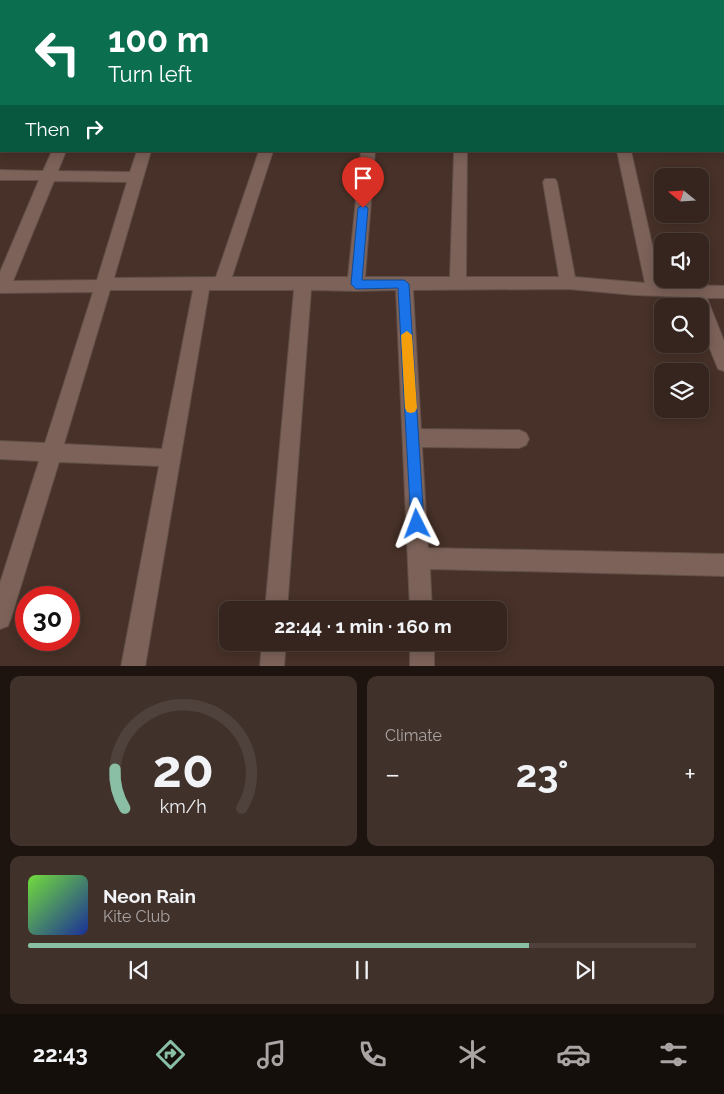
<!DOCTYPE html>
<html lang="en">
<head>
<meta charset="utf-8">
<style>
  body { margin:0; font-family:Raleway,sans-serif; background:#40312b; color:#f1f3f6; height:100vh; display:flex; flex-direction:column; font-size:19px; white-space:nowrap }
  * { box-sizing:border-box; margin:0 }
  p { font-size:16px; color:#aaa5a4 }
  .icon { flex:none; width:28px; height:28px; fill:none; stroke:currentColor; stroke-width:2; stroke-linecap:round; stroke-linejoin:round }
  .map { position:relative; height:666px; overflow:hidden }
  .side { display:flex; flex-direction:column; gap:10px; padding:10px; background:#1d1410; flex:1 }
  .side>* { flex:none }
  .hud { position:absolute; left:0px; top:0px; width:725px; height:152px; box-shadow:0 2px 12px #0003,0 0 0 1px #4f423c; background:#0b6e4f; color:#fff; overflow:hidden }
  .needle { width:32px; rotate:288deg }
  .tools { position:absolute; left:654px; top:168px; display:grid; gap:10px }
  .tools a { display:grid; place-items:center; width:55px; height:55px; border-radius:10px; background:#35251e; box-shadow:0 2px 12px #0003,0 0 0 1px #4f423c; font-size:25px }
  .speed { position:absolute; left:15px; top:586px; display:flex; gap:10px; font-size:25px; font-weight:700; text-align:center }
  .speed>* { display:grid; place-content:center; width:65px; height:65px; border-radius:50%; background:#35251e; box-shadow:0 2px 12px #0003,0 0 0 1px #4f423c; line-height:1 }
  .speed .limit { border:8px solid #d22; background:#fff; color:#111 }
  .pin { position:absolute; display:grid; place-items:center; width:42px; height:42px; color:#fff; margin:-51px -21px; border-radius:50% 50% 50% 0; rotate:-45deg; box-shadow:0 0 5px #0007 }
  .pin .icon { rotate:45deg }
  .me { position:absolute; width:55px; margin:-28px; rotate:357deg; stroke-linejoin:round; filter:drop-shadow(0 0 4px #0008) }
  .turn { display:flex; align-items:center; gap:18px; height:105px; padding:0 25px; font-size:22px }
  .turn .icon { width:65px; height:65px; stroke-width:2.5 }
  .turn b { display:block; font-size:35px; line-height:42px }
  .then { display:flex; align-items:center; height:48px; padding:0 25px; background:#0003; gap:10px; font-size:19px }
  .big { font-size:38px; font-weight:700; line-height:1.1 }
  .side .tile { flex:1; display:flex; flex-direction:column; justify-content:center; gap:8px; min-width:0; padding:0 18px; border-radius:10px; background:#40312b }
  .side .dial { align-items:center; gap:0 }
  .dial svg { height:130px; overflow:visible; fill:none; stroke:#4f423c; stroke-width:7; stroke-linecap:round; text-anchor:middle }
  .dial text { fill:#f1f3f6; stroke:none }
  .song { display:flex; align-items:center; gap:15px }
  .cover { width:60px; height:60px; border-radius:8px; background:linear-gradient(135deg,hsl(100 70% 55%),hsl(230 70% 35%)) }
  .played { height:5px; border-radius:2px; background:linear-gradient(90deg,#8abfa5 75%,#4f423c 75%) }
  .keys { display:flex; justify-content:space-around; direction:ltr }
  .heat { display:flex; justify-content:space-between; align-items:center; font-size:28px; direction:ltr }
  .side .tiles { flex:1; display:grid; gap:10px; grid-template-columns:1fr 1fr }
  .tile:last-child { grid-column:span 2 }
  .trip { position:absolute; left:219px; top:601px; width:288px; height:50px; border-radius:10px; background:#35251e; box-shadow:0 2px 12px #0003,0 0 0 1px #4f423c; font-weight:700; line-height:50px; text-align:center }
  .tabs { display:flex; height:80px; justify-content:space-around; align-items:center; background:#150f0c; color:#aaa5a4 }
  .tabs .icon { width:35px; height:35px }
  .tabs .active { color:#8abfa5 }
  .tabs b { font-size:22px; color:#f1f3f6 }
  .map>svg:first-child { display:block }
</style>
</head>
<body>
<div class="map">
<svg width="724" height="667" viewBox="0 0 724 667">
  <rect width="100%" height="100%" fill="#473128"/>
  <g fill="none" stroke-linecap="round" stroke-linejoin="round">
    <g stroke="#604e47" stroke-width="2">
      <g id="minor">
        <polygon points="597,0 609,0 610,1 598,1"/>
        <path d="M52,151H66L58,171L130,172L137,151H151L114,278L216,277L259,151H273L232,277H348L361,151H375L365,277H450L454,153L455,151H467L466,277H559L543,182L545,179H555L557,182L575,277L645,283L617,151H631L661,284L724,286V298H707L724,341V371L718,369L700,324V306H693L690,297L634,295L568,289L413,290L421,429L519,430L526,433L529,439L526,445L519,448L422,447L428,548L724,554V576L430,569L432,610H410L396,290L356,291L311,290L287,610H265L294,290H209L145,667H121L159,466L59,462L11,618L8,626L0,629V583L39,461L0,459V441L45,443L93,292L0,293V272L39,180H0V170L43,171ZM54,181L127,182L97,280L13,281ZM110,290H193L162,449L64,444Z"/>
        <polygon points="262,642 286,642 284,667 260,667"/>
        <rect x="410" y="642" width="24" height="25"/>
      </g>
    </g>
    <use href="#minor" fill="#7c6259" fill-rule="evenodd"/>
  </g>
  <polygon fill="#1a73e8" stroke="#114b97" points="363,205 368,208 362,280 404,280 409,284 424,524 422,529 417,531 413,529 411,524 398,288 356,289 351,284 358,208"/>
  <polygon fill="#f59e0b" points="407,331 412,335 417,408 415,412 411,413 407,412 405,408 401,335"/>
</svg>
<div class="tools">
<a><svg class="needle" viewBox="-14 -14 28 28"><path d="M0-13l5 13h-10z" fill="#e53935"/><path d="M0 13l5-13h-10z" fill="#aaa5a4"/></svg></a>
<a><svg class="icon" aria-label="sound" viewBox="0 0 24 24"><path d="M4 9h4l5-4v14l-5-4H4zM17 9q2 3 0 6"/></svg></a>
<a><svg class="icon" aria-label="search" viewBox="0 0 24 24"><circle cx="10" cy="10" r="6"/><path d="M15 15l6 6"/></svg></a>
<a><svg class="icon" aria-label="layers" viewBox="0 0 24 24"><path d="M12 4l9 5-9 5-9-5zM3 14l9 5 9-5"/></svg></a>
</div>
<div class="speed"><div class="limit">30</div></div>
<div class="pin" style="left:363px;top:208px;background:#d93025"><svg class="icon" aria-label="arrive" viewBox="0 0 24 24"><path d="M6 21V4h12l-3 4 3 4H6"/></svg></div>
<svg class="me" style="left:417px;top:524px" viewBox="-20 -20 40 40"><path d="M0-17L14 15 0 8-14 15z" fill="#1a73e8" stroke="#fff" stroke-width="4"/></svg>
<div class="trip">22:44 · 1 min · 160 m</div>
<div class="hud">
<div class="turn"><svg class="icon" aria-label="left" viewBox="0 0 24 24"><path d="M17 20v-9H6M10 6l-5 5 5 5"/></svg><div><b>100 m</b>Turn left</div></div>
<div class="then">Then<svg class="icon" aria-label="right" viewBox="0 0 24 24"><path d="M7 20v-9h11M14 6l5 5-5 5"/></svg></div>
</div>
</div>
<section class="side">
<div class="tiles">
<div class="tile dial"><svg viewBox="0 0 100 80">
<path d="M14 69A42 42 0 1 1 86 69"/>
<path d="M14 69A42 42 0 0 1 8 45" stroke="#8abfa5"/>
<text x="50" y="56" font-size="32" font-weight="700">20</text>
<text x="50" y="72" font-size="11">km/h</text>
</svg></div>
<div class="tile"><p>Climate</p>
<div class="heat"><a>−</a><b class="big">23°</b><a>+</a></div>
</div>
<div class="tile">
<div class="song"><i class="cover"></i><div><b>Neon Rain</b><p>Kite Club</p></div></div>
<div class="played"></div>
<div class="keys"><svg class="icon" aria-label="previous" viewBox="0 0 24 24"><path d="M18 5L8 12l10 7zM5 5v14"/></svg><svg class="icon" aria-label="pause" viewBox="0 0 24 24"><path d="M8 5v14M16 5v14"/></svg><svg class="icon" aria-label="next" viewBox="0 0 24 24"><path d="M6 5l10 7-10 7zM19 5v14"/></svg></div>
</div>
</div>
</section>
<nav class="tabs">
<b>22:43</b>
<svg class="icon active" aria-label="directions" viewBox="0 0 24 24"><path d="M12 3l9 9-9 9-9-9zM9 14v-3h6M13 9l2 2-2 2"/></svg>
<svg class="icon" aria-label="music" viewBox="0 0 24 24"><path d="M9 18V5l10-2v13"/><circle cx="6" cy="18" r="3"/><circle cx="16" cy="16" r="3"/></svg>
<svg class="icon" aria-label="phone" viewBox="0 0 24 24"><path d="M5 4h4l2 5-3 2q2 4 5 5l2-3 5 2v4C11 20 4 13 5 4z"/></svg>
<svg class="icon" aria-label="climate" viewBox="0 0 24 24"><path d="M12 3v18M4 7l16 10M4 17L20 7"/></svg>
<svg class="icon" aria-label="car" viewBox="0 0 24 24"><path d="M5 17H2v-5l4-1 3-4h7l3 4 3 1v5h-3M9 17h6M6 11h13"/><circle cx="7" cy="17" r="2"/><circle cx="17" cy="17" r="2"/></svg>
<svg class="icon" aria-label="filters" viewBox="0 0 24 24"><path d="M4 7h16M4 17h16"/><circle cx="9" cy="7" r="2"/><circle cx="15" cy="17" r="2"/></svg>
</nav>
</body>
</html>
